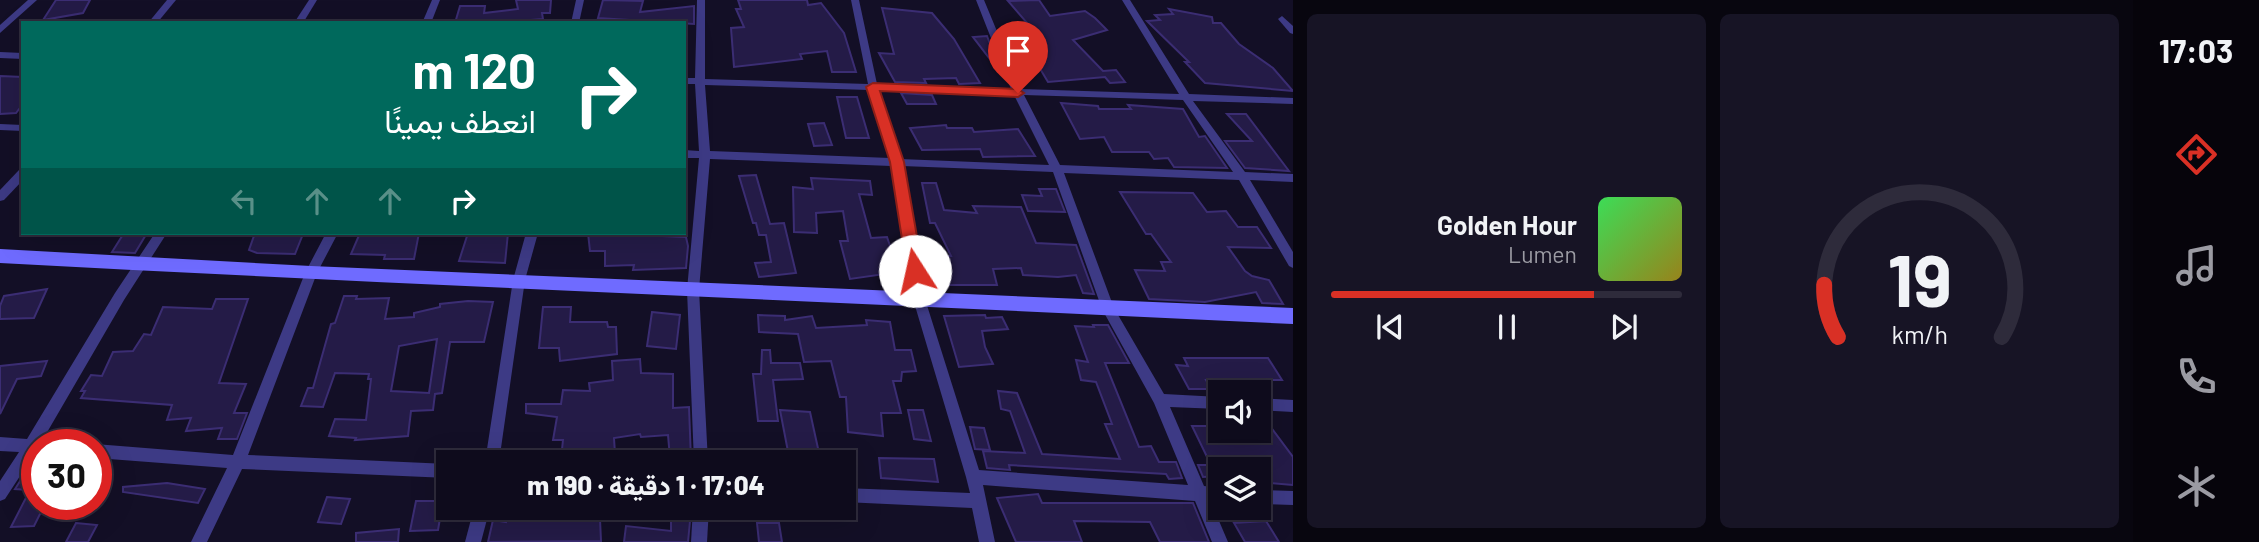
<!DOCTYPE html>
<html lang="ar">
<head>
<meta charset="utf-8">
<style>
  body { margin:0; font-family:Barlow,Vazirmatn,sans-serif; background:#171425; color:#f1f3f6; direction:rtl; height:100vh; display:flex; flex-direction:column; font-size:26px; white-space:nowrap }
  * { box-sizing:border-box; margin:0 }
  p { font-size:23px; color:#9b9ba3 }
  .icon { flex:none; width:38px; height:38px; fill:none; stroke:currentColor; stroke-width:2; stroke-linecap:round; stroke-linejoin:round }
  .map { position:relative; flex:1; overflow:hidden; direction:ltr }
  .sheet { display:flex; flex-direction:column; gap:14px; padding:14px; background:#08060f; width:840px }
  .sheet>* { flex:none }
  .guide { position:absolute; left:21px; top:21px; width:665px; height:214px; border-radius:0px; box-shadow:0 7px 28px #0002,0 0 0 2px #2e2b3b; direction:rtl; background:#00695c; color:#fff; overflow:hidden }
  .buttons { position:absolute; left:1208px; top:380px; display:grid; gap:14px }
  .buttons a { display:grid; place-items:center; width:63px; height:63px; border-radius:0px; background:#0e0b1c; box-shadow:0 7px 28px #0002,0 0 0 2px #2e2b3b; font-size:35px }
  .speed { position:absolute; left:21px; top:429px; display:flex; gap:14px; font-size:35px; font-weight:700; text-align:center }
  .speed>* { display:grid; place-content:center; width:91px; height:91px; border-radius:50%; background:#0e0b1c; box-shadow:0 7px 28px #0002,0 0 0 2px #2e2b3b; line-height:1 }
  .speed .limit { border:10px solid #d22; background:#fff; color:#111 }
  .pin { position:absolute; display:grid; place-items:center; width:60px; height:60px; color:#fff; margin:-72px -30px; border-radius:50% 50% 50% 0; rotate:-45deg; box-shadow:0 0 7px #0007 }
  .pin .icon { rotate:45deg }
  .me { position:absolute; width:77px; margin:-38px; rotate:350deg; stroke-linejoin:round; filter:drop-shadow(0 0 5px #0008) }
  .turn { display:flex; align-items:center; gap:24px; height:147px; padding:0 35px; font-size:32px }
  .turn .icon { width:91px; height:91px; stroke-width:2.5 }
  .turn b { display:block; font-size:49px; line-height:60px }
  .lanes { display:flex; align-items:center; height:66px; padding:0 35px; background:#0003; justify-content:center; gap:35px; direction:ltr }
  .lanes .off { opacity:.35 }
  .sheet .tile { flex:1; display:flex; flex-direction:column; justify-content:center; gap:10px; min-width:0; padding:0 24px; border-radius:10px; background:#171425 }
  .sheet .dial { align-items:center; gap:0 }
  .dial svg { height:182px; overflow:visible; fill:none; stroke:#2e2b3b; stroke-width:7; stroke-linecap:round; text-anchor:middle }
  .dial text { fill:#f1f3f6; stroke:none }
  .song { display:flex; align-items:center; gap:21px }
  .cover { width:84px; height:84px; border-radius:10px; background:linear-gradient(135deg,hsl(130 70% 55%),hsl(50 70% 35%)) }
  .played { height:7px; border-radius:4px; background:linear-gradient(90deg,#d93025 75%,#2e2b3b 75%) }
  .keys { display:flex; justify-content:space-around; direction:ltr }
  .sheet .tiles { flex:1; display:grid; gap:14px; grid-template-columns:repeat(2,1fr) }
  .trip { position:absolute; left:436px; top:450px; width:420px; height:70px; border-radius:0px; background:#0e0b1c; box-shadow:0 7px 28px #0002,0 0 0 2px #2e2b3b; font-weight:800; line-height:70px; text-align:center; direction:rtl }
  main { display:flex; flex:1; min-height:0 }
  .dock { display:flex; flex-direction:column; width:126px; justify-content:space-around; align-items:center; background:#06040b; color:#9b9ba3 }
  .dock .icon { width:49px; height:49px }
  .dock .selected { color:#d93025 }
  .dock b { font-size:32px; color:#f1f3f6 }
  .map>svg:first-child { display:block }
</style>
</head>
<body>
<main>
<nav class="dock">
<b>17:03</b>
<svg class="icon selected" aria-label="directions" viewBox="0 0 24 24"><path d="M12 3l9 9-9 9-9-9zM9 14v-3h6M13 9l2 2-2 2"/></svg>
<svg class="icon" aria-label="music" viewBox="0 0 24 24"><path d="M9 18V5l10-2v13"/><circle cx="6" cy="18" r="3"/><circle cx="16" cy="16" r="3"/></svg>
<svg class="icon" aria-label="phone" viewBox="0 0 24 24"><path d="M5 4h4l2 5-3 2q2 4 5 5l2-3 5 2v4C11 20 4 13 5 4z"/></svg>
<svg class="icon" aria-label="climate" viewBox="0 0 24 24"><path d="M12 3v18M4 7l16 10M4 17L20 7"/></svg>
</nav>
<section class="sheet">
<div class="tiles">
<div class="tile dial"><svg viewBox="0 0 100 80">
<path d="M14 69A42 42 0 1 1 86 69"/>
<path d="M14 69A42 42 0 0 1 8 46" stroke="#d93025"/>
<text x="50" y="56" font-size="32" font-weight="700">19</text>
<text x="50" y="72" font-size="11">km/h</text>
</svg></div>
<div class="tile">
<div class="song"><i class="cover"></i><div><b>Golden Hour</b><p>Lumen</p></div></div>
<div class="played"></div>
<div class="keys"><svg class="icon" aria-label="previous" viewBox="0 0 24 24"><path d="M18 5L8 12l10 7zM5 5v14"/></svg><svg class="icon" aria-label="pause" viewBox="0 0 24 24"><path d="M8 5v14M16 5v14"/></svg><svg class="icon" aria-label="next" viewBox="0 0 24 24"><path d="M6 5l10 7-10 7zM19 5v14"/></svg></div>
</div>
</div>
</section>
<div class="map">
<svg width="1293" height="542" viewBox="0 0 1293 542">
  <rect width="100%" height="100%" fill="#130f26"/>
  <g fill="#241b47" stroke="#3b2d73" stroke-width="2" fill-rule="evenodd">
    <polygon points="56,0 90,0 83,13 43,20"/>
    <polygon points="516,0 551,0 550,13 542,13 543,19 532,20 533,23 455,23 460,6 485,6 484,13 518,9"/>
    <polygon points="603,0 643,1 640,12 694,6 694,24 598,18"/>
    <polygon points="738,0 807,0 808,5 821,3 844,33 856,72 832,72 827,51 800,54 802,59 734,67 731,28 744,27 736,9 741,9"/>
    <polygon points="1039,0 1050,16 1085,11 1095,18 1107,30 1073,40 1103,71 1116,70 1125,82 1110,83 1105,77 1048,82 1039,67 1015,67 1007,47 1040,45 1034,40 1041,39 1008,1"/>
    <polygon points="882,8 932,13 954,39 980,83 959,84 956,78 924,79 926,83 895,82 879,53 894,54"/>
    <polygon points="1169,9 1212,17 1213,23 1221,23 1239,44 1273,68 1293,91 1205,83 1185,62 1189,62 1147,21 1160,20 1155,15 1173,14"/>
    <polygon points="987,36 999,67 996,67 973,37"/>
    <polygon points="0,76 23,77 23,104 16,113 0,114"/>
    <polygon points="901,93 932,95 936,104 907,104"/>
    <polygon points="837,97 857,97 869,138 846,138"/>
    <polygon points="1061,103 1098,106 1099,109 1131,109 1128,105 1183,109 1199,137 1205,136 1227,168 1174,167 1168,158 1154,159 1149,152 1112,152 1104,137 1080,139"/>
    <polygon points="1227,114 1246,114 1289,171 1245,168 1225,141 1252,141"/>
    <polygon points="824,123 832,145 814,146 808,124"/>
    <polygon points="946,125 947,128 972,128 974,132 1018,129 1035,156 983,157 980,149 922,150 910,128"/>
    <polygon points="756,175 770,224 784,223 796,273 759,277 755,263 771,262 766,235 759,235 756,223 753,223 739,176"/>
    <polygon points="811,178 870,181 872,195 859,194 871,238 887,237 899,272 850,279 840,241 848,241 843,211 816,213 817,233 794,232 793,187 813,189"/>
    <polygon points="922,183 936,183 944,210 977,213 973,206 1021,207 1036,243 1076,245 1094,294 1083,293 1076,275 1058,277 1023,275 1021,268 993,269 997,285 948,285 939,256 951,256 935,223 930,223"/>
    <polygon points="1039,189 1056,189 1065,212 1028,211 1022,195 1042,196"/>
    <polygon points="1120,192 1193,193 1207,212 1226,211 1238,227 1257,227 1271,248 1228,247 1245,271 1252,276 1269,280 1283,304 1262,303 1256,292 1205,302 1149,299 1135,270 1165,271 1161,262 1171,262 1151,234 1146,234"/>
    <polygon points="124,233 147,233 135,253 112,252"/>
    <polygon points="255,233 273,233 303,234 295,254 257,253 249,250"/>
    <polygon points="360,233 419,233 414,259 384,259 385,255 351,254"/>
    <polygon points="468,233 508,233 505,263 459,261"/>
    <polygon points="588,233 686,237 688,246 686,268 633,270 634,265 605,266 605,251 590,251"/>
    <polygon points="47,289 34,318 0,319 0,306 4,296"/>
    <path d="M344,296H357L356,299L389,298L385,319L414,317V313L440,307V304L468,301L493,302L484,342H450L442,393L435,394L433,410L411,411L408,436L355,440L356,438L329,436L335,419L366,420L371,379H368L369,374L335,373L323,407L301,406L308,388H313L331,324L335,323ZM437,339L429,393L391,391L399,346Z"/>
    <polygon points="216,299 248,299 219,383 246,384 234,413 247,413 237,439 218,439 222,428 186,431 191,418 167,420 172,405 81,398 85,391 81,391 91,375 102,376 113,352 133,351 144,334 151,335 163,307 212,309"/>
    <polygon points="543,307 571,307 570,322 607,322 608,327 616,327 617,354 560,361 559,348 539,348"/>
    <polygon points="652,312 680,315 676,349 647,346"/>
    <polygon points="758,315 785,316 785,320 812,316 816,328 867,325 866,320 890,322 895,350 911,350 916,371 902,372 901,381 893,381 901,413 881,413 883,436 848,432 846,397 840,397 831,361 804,362 798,334 759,332"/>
    <polygon points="985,315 986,318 1002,317 1008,329 982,331 985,347 993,364 959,367 944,316"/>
    <polygon points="1093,325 1108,325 1129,363 1105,363 1139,447 1151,446 1159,462 1176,462 1182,478 1169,479 1166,474 1009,465 1010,470 987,468 983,451 1025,453 1010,411 1001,409 998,391 1017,393 1042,454 1120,459 1105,424 1112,424 1096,382 1081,380 1076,360 1088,362 1075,326 1094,327"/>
    <polygon points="762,350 770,350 771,363 800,363 803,379 773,380 778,421 758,421 753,374 761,374"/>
    <polygon points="1184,358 1268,358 1282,380 1206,380 1211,389 1189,389 1176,365 1188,366"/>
    <polygon points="640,359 641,373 673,374 673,408 689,407 691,460 670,458 668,435 641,437 640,434 614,438 615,454 561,459 563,440 553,440 557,417 526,413 526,404 561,404 563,390 590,391 589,383 613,380 612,361"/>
    <polygon points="47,361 41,376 17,379 0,414 0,366"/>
    <polygon points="780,410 810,412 821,462 790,462"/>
    <polygon points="908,410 923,410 931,441 914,439"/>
    <polygon points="1192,426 1220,426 1220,430 1258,430 1258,427 1270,426 1293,457 1293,485 1258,482 1258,469 1220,469 1220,476 1203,477 1198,465 1211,465"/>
    <polygon points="970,427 984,428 990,450 975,449"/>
    <polygon points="879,458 934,459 938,482 881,478"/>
    <polygon points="24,475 37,476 37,504 45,504 34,526 11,527 30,490 15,489"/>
    <polygon points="167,483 205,489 198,503 123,492 123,487"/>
    <polygon points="1038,494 1042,503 1193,503 1209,542 1160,542 1150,522 1074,521 1082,542 1016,542 997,498"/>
    <polygon points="327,497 350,499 341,524 318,522"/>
    <polygon points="416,501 443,501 438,530 410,531"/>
    <polygon points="546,508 570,508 570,521 600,519 601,541 488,542 493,520 506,522 508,509 546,510"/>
    <polygon points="671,520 690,521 688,542 624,542 626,526 671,531"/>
    <polygon points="1266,521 1279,542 1245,542 1234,523"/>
    <polygon points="76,523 97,525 88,542 66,542"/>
    <polygon points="757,523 779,523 782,542 759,542"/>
    <polygon points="399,529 398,542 356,542 356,533"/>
  </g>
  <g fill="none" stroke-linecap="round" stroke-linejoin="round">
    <g fill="#3d3a85" fill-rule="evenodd">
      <polygon points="28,0 37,0 0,33 0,25"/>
      <polygon points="167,0 176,0 157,23 148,23"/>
      <polygon points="309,0 317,0 303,23 294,23"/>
      <polygon points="432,0 440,0 431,23 422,23"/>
      <polygon points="576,0 584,0 579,23 571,23"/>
      <path d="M697,0H705V79L868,84L851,0H859L877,84L1011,89L976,0H984L1021,89L1179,94L1122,0H1130L1189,94L1293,98V104L1193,101L1245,172L1293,174V182L1250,180L1293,252V268L1289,266L1239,180L1064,173L1114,308L1164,394L1220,397V409L1170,407L1204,486L1220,488V502H1211L1228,542H1212L1195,501L983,485L995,542H979L972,508L844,502V488L970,493L966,477L913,299L891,166L710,159L699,290L708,462H694L687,290L699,158H684V150L699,151L695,84H684V78H695ZM705,85L869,90L890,158L710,151ZM879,90L1014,95L1049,165L900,159ZM1024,95L1183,100L1233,172L1060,165ZM902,166L1053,172L1102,309L1154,403L1188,485L979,470L925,299Z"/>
      <polygon points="1282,16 1293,26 1293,34 1290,33 1278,19"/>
      <polygon points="0,52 23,53 23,59 0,58"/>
      <polygon points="0,124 23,125 23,131 0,130"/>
      <polygon points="23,169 23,180 4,200 0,201 0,190 19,170"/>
      <polygon points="155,233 167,233 124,300 42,441 44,444 37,444 37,453 35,453 5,499 0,501 0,481 19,452 0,451 0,437 27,439 115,293"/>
      <polygon points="326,233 338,233 317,273 248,455 448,464 448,478 242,469 207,542 191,542 227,468 96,458 95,444 233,455 305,273"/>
      <polygon points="526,233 538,233 525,280 499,462 485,462 513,280"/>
      <polygon points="1258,398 1293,400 1293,412 1258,410"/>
      <polygon points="1258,490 1293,491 1293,505 1258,504"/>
      <polygon points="474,508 490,508 481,542 465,542"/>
      <polygon points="693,508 709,508 707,542 691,542"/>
    </g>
    <path fill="#6f6bff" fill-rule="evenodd" d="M0,249L311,266L1293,308V324C862,303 431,286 0,263Z"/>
  </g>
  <polygon fill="#d93025" stroke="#8d1f18" stroke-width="2" points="873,83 1018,89 1024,93 1018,97 880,91 904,162 923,271 915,277 907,271 890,162 866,87"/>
</svg>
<div class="buttons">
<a><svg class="icon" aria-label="sound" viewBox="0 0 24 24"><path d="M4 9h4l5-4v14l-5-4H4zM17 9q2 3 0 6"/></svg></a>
<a><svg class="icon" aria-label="layers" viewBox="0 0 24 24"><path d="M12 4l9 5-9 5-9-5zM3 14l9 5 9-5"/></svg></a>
</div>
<div class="speed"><div class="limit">30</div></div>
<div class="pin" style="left:1018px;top:93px;background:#d93025"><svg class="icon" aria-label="arrive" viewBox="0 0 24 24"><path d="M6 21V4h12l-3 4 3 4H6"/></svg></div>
<svg class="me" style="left:915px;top:271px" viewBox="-20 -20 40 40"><circle r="19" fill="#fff"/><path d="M0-13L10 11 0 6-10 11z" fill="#d93025"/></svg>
<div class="trip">17:04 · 1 دقيقة · 190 m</div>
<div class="guide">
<div class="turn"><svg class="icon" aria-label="right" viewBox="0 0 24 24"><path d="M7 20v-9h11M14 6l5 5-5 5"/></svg><div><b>120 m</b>انعطف يمينًا</div></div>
<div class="lanes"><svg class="icon off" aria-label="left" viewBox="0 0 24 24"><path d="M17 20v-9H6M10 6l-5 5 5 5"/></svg><svg class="icon off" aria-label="ahead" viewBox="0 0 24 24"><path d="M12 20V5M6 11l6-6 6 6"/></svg><svg class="icon off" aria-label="ahead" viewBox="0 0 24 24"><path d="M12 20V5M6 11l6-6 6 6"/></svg><svg class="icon" aria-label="right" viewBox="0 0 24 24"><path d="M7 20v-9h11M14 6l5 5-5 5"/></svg></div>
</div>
</div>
</main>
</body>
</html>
